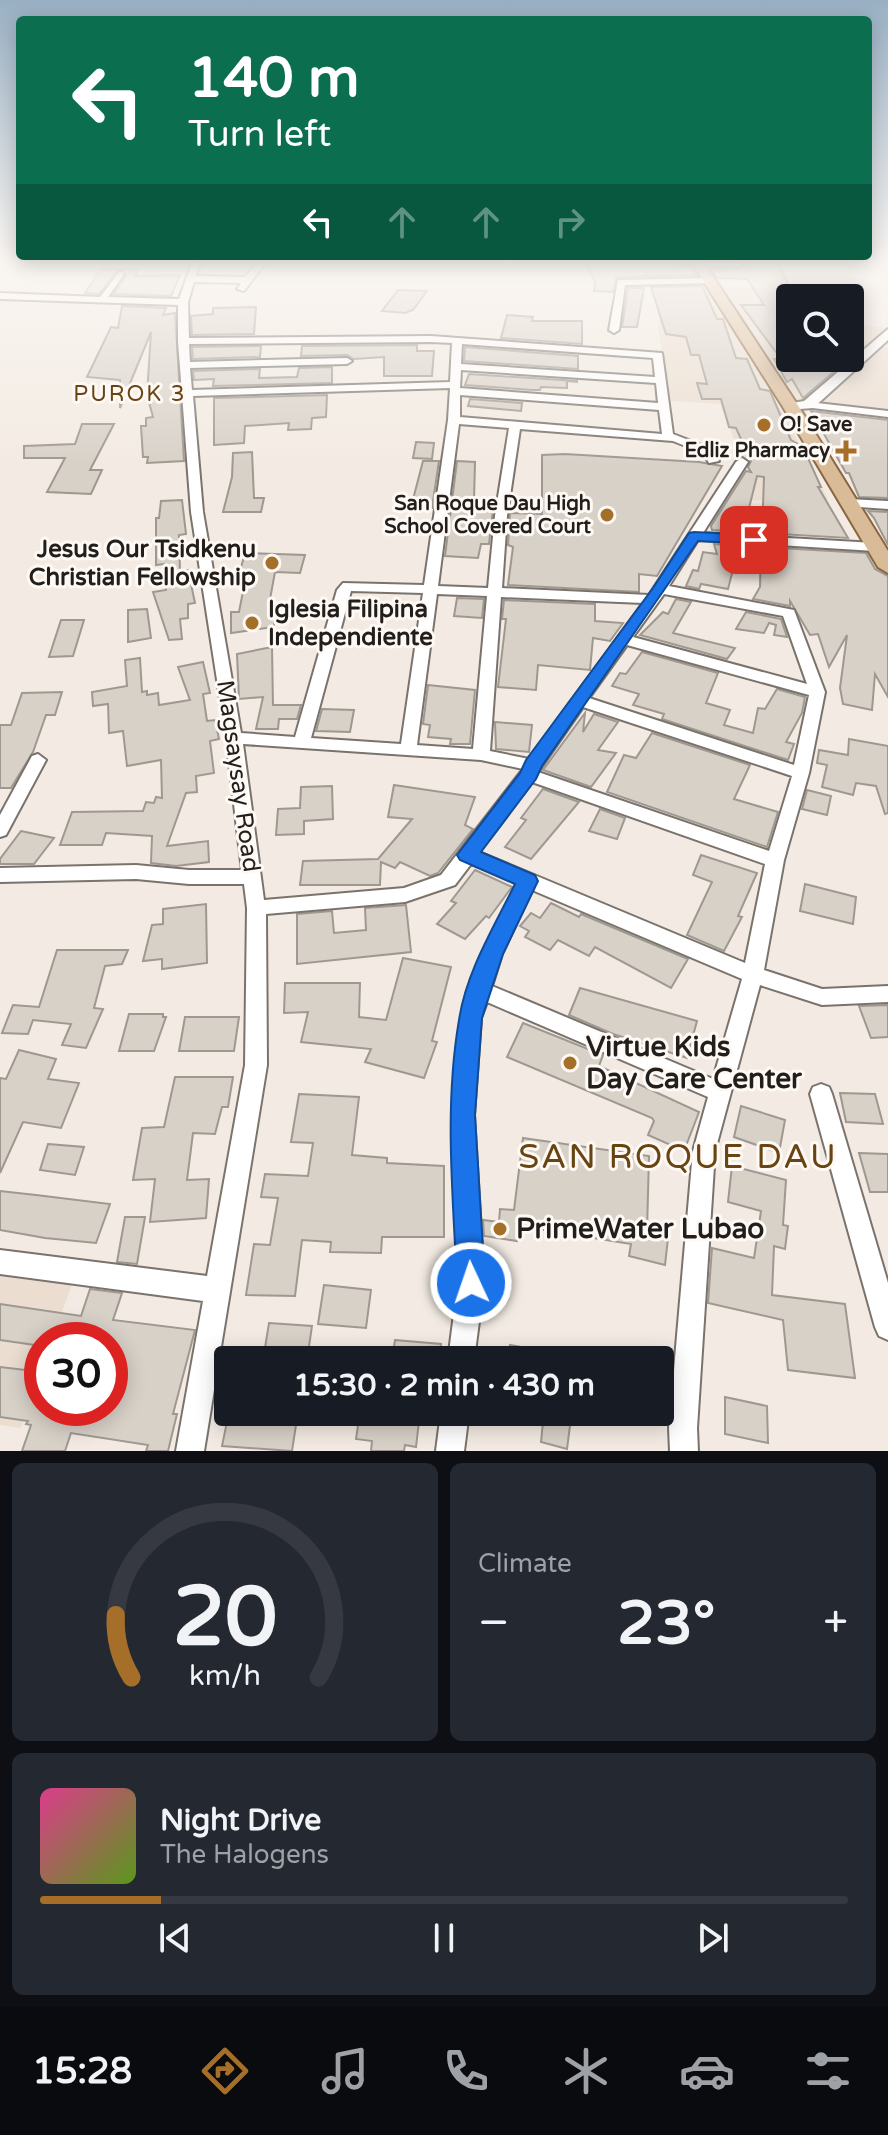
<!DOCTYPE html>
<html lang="en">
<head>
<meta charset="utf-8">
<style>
  body { margin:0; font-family:"Varela Round",sans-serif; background:#242831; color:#f1f3f6; height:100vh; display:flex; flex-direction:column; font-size:30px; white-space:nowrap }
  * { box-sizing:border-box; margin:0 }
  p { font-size:26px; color:#9ea1a6 }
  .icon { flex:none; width:44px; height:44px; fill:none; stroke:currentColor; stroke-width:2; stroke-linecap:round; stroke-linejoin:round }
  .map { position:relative; height:1451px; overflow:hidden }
  .panel { display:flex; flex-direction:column; gap:12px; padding:12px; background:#0d0f14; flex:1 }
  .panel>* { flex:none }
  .guide { position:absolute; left:16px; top:16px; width:856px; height:244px; border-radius:8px; box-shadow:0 4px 20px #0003; background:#0b6e4f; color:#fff; overflow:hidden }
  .tools { position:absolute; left:776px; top:284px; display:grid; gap:16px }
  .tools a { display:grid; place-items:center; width:88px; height:88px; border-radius:8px; background:#171b24; box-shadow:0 4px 20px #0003; font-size:40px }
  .speed { position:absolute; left:24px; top:1322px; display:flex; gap:16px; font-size:40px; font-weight:700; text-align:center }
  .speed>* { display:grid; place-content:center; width:104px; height:104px; border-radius:50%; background:#171b24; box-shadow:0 4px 20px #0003; line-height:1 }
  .speed .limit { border:12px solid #d22; background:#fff; color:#111 }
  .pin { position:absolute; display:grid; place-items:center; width:68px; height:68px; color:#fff; margin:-34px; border-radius:16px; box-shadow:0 4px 12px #0006 }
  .me { position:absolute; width:88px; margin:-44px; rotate:357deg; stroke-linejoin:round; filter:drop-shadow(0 0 6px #0008) }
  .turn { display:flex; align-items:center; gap:28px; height:168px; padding:0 40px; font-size:36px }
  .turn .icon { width:104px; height:104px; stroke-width:2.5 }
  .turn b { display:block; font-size:56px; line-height:68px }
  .lanes { display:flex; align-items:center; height:76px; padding:0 40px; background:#0003; justify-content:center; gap:40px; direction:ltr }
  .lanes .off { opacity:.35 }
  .big { font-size:60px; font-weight:800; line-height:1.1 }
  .panel .widget { flex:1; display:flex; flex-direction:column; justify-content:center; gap:12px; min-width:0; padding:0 28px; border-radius:12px; background:#242831 }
  .panel .dial { align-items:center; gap:0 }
  .dial svg { height:208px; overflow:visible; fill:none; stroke:#363941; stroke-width:7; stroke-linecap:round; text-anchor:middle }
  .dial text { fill:#f1f3f6; stroke:none }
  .song { display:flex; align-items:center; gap:24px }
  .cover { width:96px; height:96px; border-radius:12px; background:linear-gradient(135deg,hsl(330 70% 55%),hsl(90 70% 35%)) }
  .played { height:8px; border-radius:4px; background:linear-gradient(90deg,#a56f2a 15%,#363941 15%) }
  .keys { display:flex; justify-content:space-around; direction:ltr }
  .heat { display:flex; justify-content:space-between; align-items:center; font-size:44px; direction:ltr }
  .panel .tiles { flex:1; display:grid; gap:12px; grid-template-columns:1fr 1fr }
  .widget:last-child { grid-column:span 2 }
  .trip { position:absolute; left:214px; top:1346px; width:460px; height:80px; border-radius:8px; background:#171b24; box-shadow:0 4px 20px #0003; font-weight:800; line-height:80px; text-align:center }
  .tab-bar { display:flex; height:128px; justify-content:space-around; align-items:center; background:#090b0e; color:#9ea1a6 }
  .tab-bar .icon { width:56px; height:56px }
  .tab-bar .active { color:#a56f2a }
  .tab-bar b { font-size:36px; color:#f1f3f6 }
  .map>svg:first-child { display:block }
</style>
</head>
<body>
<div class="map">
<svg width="888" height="1451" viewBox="0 0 888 1451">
  <rect width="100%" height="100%" fill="#f3ebe3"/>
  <g fill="#ebded0">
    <polygon points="652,263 693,263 786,418 828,499 723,501 743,461 720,404 671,401 658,328 664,282"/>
    <polygon points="718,285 792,289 790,358 850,358 850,323 886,328 808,403 799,402 793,400"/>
    <polygon points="880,347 888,348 888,413 815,405"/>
    <polygon points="0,1267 75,1276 52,1340 42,1340 42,1368 21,1428 0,1425"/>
  </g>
  <g fill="#d8d1c8" stroke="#9f9891" stroke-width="2">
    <polygon points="586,263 679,263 681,266 690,266 696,275 647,276 646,272 646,276 616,278 613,292 594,291 595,282"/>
    <polygon points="746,263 778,263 789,285 785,285 788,306 780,307 789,320 779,320 782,325 777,325 790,342 790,358 850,358 803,398 792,379 787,382 774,359 781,359 741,305 764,305 747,279 717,278 712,270 739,269"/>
    <polygon points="101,269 118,269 99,294 85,293"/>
    <polygon points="122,269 139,269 135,276 180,275 171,296 114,294 126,276"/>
    <polygon points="702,286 717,319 723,319 736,358 747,359 760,389 770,391 791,440 803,447 821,487 818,487 848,538 762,533 764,477 757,476 743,532 712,530 711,526 746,471 751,472 748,467 751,461 736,428 729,427 721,399 702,399 697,383 707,384 699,355 691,355 686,337 666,334 651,287"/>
    <polygon points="628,288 644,288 637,327 622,327"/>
    <polygon points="398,290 427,291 413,310 405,313 382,311"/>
    <polygon points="122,306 166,308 163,315 175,313 184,461 147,463 148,457 143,457 141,426 146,426 146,418 153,417 147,395 151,332 120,408 120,380 87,377 111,327 118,328"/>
    <polygon points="256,307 254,334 192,335 191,316 213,314 213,308"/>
    <polygon points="507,315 533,317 532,321 582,321 582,344 501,338"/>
    <polygon points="417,345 417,351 434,351 432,376 384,376 384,357 354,359 347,355 301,356 302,346"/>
    <polygon points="261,346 260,357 193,359 192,347"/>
    <polygon points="465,347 578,356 578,369 464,361"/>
    <polygon points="332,367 332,383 213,386 214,379 194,380 193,371 260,369 259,378 297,377 299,368"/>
    <polygon points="469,374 577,381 577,382 567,381 567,388 541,387 540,390 532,390 465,385"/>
    <polygon points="327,395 326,417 312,418 311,429 288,430 289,423 245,426 244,443 214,445 214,398"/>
    <polygon points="470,399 522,403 521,411 468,406"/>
    <polygon points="811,411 888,420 888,498 859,497 849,473 846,473"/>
    <polygon points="82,424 114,424 90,470 102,470 91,494 47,492 65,458 24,458 24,446 75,444"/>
    <polygon points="416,442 434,443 432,459 413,458"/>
    <polygon points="252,452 254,498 264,498 261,512 223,512 232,477 233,453"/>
    <polygon points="565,454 699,462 722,466 657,576 639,574 639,592 508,585 513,547 508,545 510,513 542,514 542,455"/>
    <polygon points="423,461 439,461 432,508 411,507"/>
    <polygon points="457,461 475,462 474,500 494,501 489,544 481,544 478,558 445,556"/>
    <polygon points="182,500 186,534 179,535 180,571 188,570 195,603 188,604 188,618 180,619 182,639 169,640 153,592 166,590 164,564 156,565 156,518 159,518 161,501"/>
    <polygon points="868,511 888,512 888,545 874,518"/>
    <polygon points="714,544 739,546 728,589 701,584 699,589 686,586 693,570 698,571 703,552 717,554"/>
    <polygon points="761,547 866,553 875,569 888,576 888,697 875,674 872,710 843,704 840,688 847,635 829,667 818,634 810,635 790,601 790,606 753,599 760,587"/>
    <polygon points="245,553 305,555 300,573 275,572 268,610 274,609 274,627 231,633 231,612 239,612 247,571 240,571"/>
    <polygon points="457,598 484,599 482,618 454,616"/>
    <polygon points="676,599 691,602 673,633 735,648 727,659 640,635 663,612 668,614"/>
    <polygon points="504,600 595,604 595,621 623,623 610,641 593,638 590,670 538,665 536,690 498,687 506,619 502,619"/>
    <polygon points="147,609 151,638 128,642 128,610"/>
    <polygon points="746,612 781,619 787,637 774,635 776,625 769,623 764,633 736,629"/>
    <polygon points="61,620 84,620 73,656 49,657"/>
    <polygon points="272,647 273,705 301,705 297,719 279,719 278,729 256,729 263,697 239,699 237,654"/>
    <polygon points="642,652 718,673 706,703 730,710 724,725 753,733 758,708 765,709 777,689 805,697 802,713 786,742 794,744 788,760 662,719 664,714 633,705 639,694 612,686 620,673 626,674"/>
    <polygon points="140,658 142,692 147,691 147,695 158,693 159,705 190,700 178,667 203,662 210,693 203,694 207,721 215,720 219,739 210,741 214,773 196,776 197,792 186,793 167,846 208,841 209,862 176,866 151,863 152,836 106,833 102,845 60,845 72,812 143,811 146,802 154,803 156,797 162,798 161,760 127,766 123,731 109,733 108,704 93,706 92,692 127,686 125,660"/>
    <polygon points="428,685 475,690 470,744 450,744 451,739 428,737 430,725 423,724"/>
    <polygon points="62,692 55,715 46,715 33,752 11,788 0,788 0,725 11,725 22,693"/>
    <polygon points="322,709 354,710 350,732 316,731"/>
    <polygon points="585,713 583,732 594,714 618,722 598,750 616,753 591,787 543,770"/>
    <polygon points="495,722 532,725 529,752 496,749"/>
    <polygon points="652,733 750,765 734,799 778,812 767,847 607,792 624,755 636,758"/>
    <polygon points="849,739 888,746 888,813 885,814 876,786 856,783 853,795 822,787 827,765 817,763 819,750 848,755"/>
    <polygon points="394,785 475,797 465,825 473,829 438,873 430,876 400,862 395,868 381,862 380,885 300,885 303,861 378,859 412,819 388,817"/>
    <polygon points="332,786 333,819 304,821 304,834 276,835 278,809 300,808 301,787"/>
    <polygon points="543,789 579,802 531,859 505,847 526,820 521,818"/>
    <polygon points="807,790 831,796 827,815 802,809"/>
    <polygon points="600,809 625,818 617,839 589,831"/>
    <polygon points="21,831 54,838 34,864 0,864 0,859"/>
    <polygon points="701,855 757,873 738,916 742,917 724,951 687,935 712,882 693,875"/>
    <polygon points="475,870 512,887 489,918 486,916 465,939 437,924 456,903 451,901"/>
    <polygon points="805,884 856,897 853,924 800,911"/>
    <polygon points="551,903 579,917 581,914 688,959 671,988 595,947 589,956 558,940 550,950 525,937 529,931 520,926 531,913 540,918"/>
    <polygon points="206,904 207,963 162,969 162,959 143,961 152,925 163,924 163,909"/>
    <polygon points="406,905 411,952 297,964 297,914 332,911 334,933 366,930 365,908"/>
    <polygon points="57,950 128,950 122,964 105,966 94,1008 103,1009 86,1048 62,1045 71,1024 33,1020 28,1034 2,1033 13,1005 39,1007"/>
    <polygon points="403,958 451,967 432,1041 437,1042 424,1078 365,1062 371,1049 301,1042 308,1012 284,1013 285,983 360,983 359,1017 386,1020"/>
    <polygon points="580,988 697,1021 687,1058 613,1034 569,1015"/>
    <polygon points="888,1005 888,1037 871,1038 859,1006"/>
    <polygon points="129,1014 163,1014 163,1017 166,1017 154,1051 119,1051"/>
    <polygon points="185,1017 239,1017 234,1051 179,1051"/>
    <polygon points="523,1023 603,1055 599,1066 699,1112 684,1151 648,1135 654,1121 652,1118 507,1057"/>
    <polygon points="19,1050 56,1059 48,1079 79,1083 61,1128 23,1122 0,1173 0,1078 6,1079"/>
    <polygon points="175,1077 233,1077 228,1107 222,1107 215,1134 193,1133 187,1180 209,1179 206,1218 150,1222 155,1179 133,1180 142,1128 164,1127"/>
    <polygon points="840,1093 875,1094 883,1124 846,1122"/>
    <polygon points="299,1094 359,1097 352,1155 387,1158 387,1163 444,1166 444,1237 382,1237 381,1253 330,1252 331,1242 302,1240 295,1296 246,1295 254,1244 270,1245 278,1198 261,1197 265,1174 308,1176 313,1143 291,1142"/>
    <polygon points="741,1106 785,1120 779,1153 734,1137"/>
    <polygon points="523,1138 649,1156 647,1232 668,1238 665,1265 629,1256 631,1244 519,1226 517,1241 484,1236 483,1220 499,1222 500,1209 514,1210"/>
    <polygon points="48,1144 84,1147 75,1175 40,1170"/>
    <polygon points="859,1153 888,1154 888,1192 870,1192"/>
    <polygon points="732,1166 786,1180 783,1225 788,1226 785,1249 774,1246 772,1295 845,1304 855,1378 788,1370 783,1320 708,1303 712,1248 754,1258 761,1211 728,1202"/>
    <polygon points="0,1191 36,1195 110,1204 96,1243 45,1238 0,1230"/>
    <polygon points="125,1217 145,1217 137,1264 117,1262"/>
    <polygon points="324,1285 371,1290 366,1328 318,1324"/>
    <polygon points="90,1289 122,1293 113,1320 195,1330 173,1414 177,1414 168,1451 146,1451 148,1445 71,1433 65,1451 22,1451 31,1425 26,1424 28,1421 0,1417 0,1367 42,1372 42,1408 110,1408 110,1340 42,1340 42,1346 0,1340 0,1304 81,1316"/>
    <polygon points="269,1323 312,1326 307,1360 263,1360"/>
    <polygon points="395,1340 441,1344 439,1360 392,1360"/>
    <polygon points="510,1345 555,1353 554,1360 508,1360"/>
    <polygon points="725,1397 767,1406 768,1443 725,1434"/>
    <polygon points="229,1412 298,1412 292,1451 222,1446"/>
    <polygon points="360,1412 420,1412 416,1447 405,1445 404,1451 371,1451 372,1441 356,1439"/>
    <polygon points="544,1412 571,1418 567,1449 541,1442"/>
  </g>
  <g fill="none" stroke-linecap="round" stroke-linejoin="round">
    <g stroke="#7a736c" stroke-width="4">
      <g id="street">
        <path d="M192,263H200L196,276L245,277L257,263H265L244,291L237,289L241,283L194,282L188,302L189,338L431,336L662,353L673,434L712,449L719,461L709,463L703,453L673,441L520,429L507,516L502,588L649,595L736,462L742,458L748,462L703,533L875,543L882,547L875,551L698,540L669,586L794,610L825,692L809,773L784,860L764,970L822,989L888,986V1002L822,1005L760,985L715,1151L697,1428L698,1451H670L669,1428L693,1151L708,1097L487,1002L481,1018L474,1115L484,1283L474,1360H448L458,1283L452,1115L461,1018L482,954L517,883L471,864L455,885L405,902L266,914L267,1065L204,1451H176L203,1301L0,1274V1250L207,1276L245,1065L247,908L244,884H189L136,879L0,882V868L136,865L189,870H242L226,738L191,512L178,341V305L0,299V293L100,297L120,271L124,274L108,297L179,299ZM431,342L452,343L450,382L192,390L190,368L347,364L352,361L347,358L190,362L189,344ZM462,344L653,358L655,377L461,364ZM461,370L656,383L658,403L460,388ZM450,388L448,420L424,585L343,583L337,590L295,737L241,733L203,512L193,396ZM460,395L659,410L662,434L460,417ZM459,424L509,428L495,516L488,588L438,586ZM351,591L423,593L401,744L311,738ZM437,594L487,596L473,749L417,745ZM664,594L783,616L807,684L633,637ZM501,597L643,603L529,759L490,751ZM627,645L809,695L794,765L589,698ZM583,707L792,776L769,851L538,772ZM243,744L481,760L523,769L441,875L404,888L264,900ZM532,782L765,864L745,963L479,852ZM532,890L742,979L713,1079L492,986L502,954Z"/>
        <polygon points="696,263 743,263 739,266 699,267"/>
        <polygon points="710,278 713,279 713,283 625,285 619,330 614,333 609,330 618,280"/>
        <polygon points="808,402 888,411 888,417 804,407 804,403"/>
        <polygon points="848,499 888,501 888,509 844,506 842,503"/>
        <polygon points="38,754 46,760 6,835 0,837 0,815 32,756"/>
        <polygon points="821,1084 829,1087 832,1094 888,1283 888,1340 879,1336 875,1327 810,1094 813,1087"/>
        <polygon points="441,1412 469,1412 464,1451 436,1451"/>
      </g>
    </g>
    <g stroke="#7a736c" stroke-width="4">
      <polygon id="secondary" points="888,329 888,340 813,408 786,410 786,404 804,401"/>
    </g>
    <g stroke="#89663f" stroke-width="4">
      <polygon id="primary" points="692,263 704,263 799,407 888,551 888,573 878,567 783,407"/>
    </g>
    <use href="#street" fill="#fff" fill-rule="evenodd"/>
    <use href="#secondary" fill="#fff" fill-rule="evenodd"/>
    <use href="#primary" fill="#dabb97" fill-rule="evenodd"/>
  </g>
  <linearGradient id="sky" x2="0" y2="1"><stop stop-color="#99b0c4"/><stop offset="0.56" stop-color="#faf6f2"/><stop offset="1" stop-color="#faf6f2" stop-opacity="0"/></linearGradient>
  <rect width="888" height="466" fill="url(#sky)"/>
  <path fill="#1a73e8" stroke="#114b97" stroke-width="2" d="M694,532L754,535L762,540L754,544L698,541L542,766L536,779L481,852L535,875L538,881L503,954L482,1018L475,1115L485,1283L481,1293L471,1298L461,1293L457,1283C453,1196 444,1107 459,1020C466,972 494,927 515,884L460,860L457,855L520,773L526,760L653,588L689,533Z"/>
  <g fill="#a56f2a" stroke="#fef9f4" stroke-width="3">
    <circle cx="764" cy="425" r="8"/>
    <path d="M842 439h8v8h8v8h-8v8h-8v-8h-8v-8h8z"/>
    <circle cx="607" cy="515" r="8"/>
    <circle cx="272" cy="563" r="8"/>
    <circle cx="252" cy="623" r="8"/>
    <circle cx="570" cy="1063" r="8"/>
    <circle cx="500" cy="1229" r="8"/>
  </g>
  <g text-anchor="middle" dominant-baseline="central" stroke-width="6" stroke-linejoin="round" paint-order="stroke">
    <g font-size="20" font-weight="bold" fill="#211e1b" stroke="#fef9f4" text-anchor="end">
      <text x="780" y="425" text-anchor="start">O! Save</text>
      <text x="830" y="451">Edliz Pharmacy</text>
      <text x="591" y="504">San Roque Dau High<tspan x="591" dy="23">School Covered Court</tspan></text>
    </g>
    <g font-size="22" letter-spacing="2" fill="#694413" stroke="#fef9f4">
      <text x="130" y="394">PUROK 3</text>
    </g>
    <g font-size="24" font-weight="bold" fill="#211e1b" stroke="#fef9f4" text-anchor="end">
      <text x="256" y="549">Jesus Our Tsidkenu<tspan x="256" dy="28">Christian Fellowship</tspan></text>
      <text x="268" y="609" text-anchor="start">Iglesia Filipina<tspan x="268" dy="28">Independiente</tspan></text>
    </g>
    <g font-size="24" fill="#211e1b" stroke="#fef9f4">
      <text transform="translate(238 776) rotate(82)">Magsaysay Road</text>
    </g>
    <g font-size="28" font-weight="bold" fill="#211e1b" stroke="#fef9f4" text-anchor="start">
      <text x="586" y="1047">Virtue Kids<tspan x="586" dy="32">Day Care Center</tspan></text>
      <text x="516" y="1229">PrimeWater Lubao</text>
    </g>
    <g font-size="34" letter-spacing="2" fill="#694413" stroke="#fef9f4">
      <text x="678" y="1157">SAN ROQUE DAU</text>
    </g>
  </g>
</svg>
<div class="tools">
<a><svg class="icon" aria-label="search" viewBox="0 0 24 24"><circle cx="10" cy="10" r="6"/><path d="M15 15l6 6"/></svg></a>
</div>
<div class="speed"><div class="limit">30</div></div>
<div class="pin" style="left:754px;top:540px;background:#d93025"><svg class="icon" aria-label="arrive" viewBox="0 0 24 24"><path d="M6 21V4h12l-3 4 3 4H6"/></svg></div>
<svg class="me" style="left:471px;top:1283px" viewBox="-20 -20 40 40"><circle r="17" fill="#1a73e8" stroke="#fff" stroke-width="3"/><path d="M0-11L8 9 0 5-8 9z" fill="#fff"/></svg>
<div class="trip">15:30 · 2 min · 430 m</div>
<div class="guide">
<div class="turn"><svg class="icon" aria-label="left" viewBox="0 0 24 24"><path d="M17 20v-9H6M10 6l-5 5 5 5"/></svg><div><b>140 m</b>Turn left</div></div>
<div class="lanes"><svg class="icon" aria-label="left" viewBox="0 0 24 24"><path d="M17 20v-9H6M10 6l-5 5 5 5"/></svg><svg class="icon off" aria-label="ahead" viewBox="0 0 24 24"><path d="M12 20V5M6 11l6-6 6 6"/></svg><svg class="icon off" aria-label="ahead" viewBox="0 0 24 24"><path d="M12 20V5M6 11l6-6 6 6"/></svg><svg class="icon off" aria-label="right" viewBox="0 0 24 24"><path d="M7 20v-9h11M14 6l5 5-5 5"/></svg></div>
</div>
</div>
<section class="panel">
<div class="tiles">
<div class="widget dial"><svg viewBox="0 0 100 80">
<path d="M14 69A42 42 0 1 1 86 69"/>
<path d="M14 69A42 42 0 0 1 8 45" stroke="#a56f2a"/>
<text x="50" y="56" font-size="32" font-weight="700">20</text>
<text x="50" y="72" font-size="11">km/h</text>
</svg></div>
<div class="widget"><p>Climate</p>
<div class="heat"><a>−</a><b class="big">23°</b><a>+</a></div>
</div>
<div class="widget">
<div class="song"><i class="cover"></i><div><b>Night Drive</b><p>The Halogens</p></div></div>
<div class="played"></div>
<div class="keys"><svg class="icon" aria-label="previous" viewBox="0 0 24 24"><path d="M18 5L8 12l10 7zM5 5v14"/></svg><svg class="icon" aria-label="pause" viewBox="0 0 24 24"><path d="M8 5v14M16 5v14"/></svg><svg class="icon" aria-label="next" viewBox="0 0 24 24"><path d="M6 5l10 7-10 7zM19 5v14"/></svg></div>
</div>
</div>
</section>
<nav class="tab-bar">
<b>15:28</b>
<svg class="icon active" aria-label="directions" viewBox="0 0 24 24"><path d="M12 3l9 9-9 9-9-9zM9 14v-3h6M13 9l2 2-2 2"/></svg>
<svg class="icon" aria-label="music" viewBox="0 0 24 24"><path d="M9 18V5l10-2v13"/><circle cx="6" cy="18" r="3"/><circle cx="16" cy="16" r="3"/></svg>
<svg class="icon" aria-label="phone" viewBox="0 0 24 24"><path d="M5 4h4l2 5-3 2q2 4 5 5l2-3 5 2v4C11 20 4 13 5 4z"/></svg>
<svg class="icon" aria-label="climate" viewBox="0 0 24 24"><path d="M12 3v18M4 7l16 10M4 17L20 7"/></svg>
<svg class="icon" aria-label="car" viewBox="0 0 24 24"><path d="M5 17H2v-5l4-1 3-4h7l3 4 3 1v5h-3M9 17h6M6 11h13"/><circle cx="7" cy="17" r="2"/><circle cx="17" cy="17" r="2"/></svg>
<svg class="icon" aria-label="filters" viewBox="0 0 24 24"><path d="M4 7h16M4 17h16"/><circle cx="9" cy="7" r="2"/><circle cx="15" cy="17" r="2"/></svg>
</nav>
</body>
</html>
